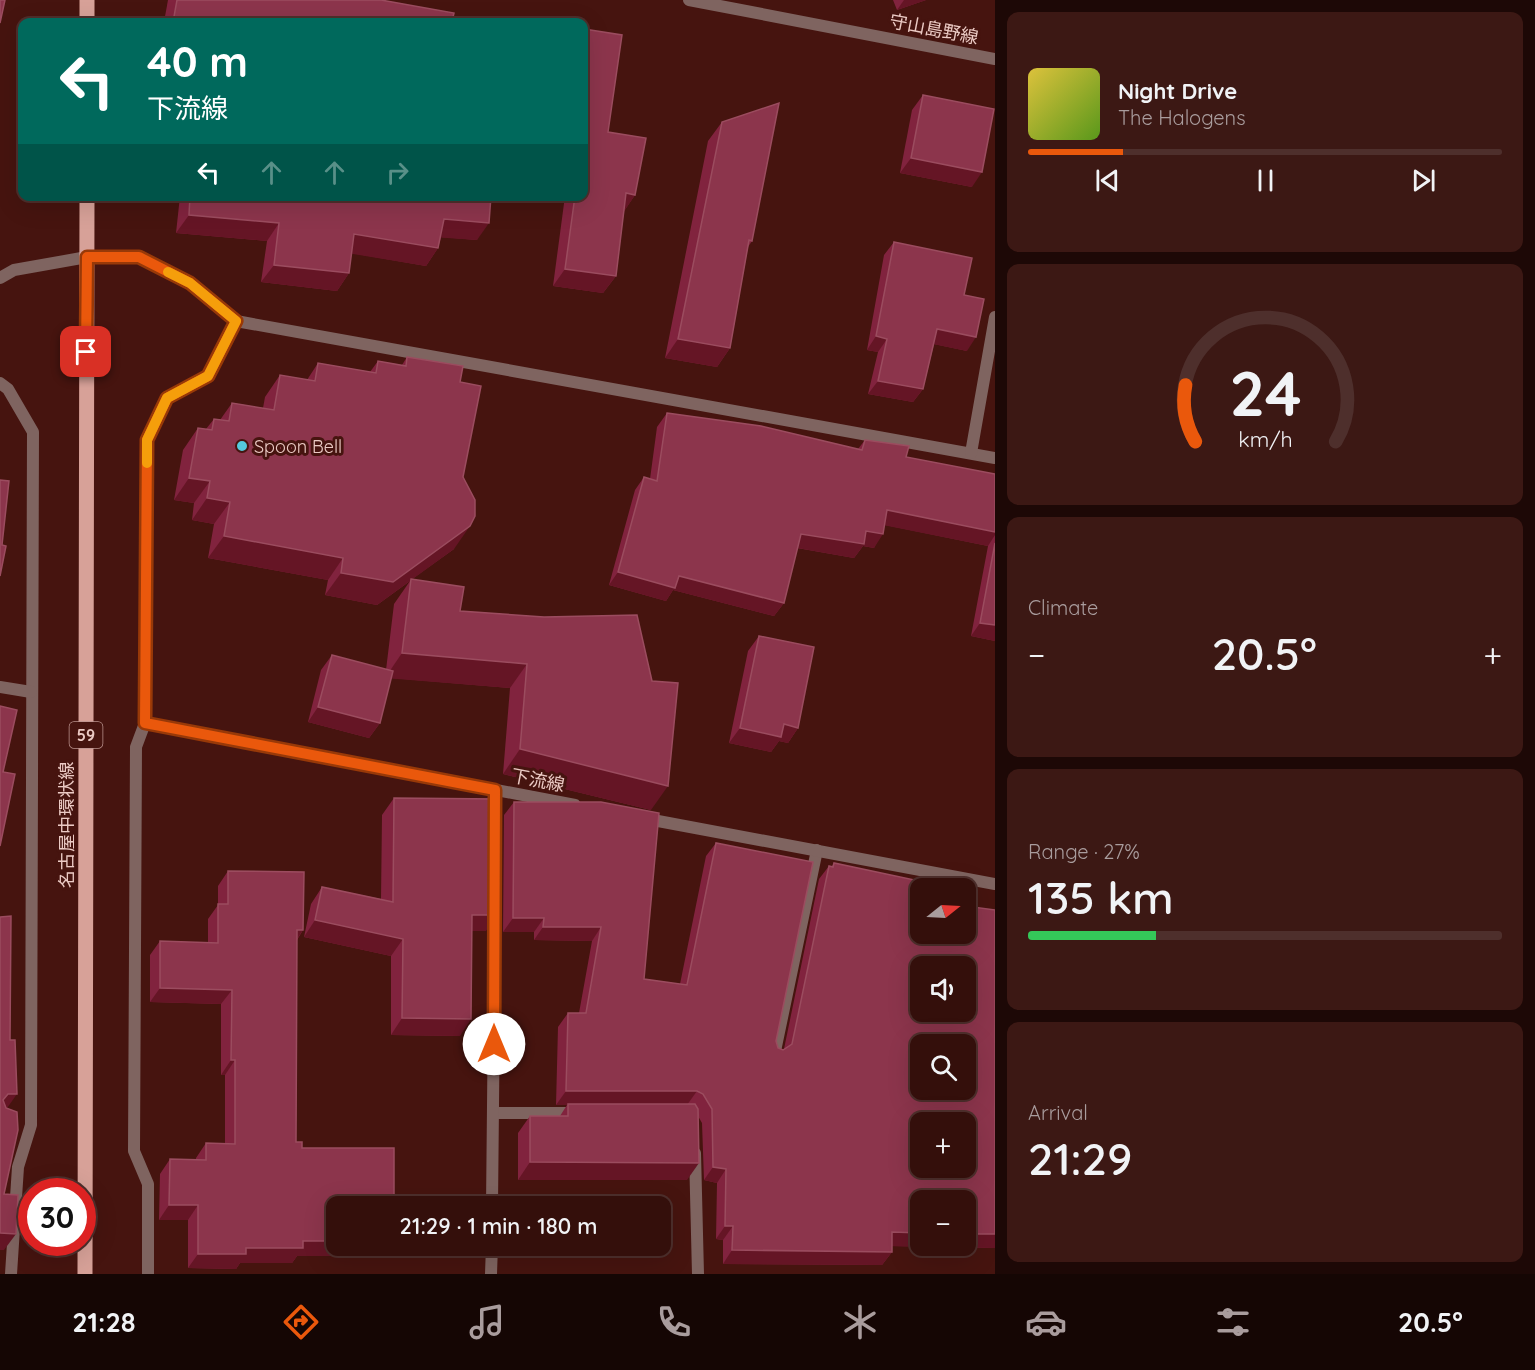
<!DOCTYPE html>
<html lang="en">
<head>
<meta charset="utf-8">
<style>
  body { margin:0; font-family:Quicksand,"Noto Sans JP",sans-serif; background:#3c1814; color:#f1f3f6; height:100vh; display:flex; flex-direction:column; font-size:22px; white-space:nowrap }
  * { box-sizing:border-box; margin:0 }
  p { font-size:20px; color:#a99c9d }
  .icon { flex:none; width:33px; height:33px; fill:none; stroke:currentColor; stroke-width:2; stroke-linecap:round; stroke-linejoin:round }
  .map { position:relative; flex:1; overflow:hidden }
  .sheet { display:flex; flex-direction:column; gap:12px; padding:12px; background:#1d0806; width:540px }
  .sheet>* { flex:none }
  .guide { position:absolute; left:18px; top:18px; width:570px; height:183px; border-radius:12px; box-shadow:0 6px 24px #0002,0 0 0 2px #4e2f2c; background:#00695c; color:#fff; overflow:hidden }
  .needle { width:39px; rotate:72deg }
  .buttons { position:absolute; left:910px; top:878px; display:grid; gap:12px }
  .buttons a { display:grid; place-items:center; width:66px; height:66px; border-radius:12px; background:#340f0b; box-shadow:0 6px 24px #0002,0 0 0 2px #4e2f2c; font-size:30px }
  .speed { position:absolute; left:18px; top:1178px; display:flex; gap:12px; font-size:30px; font-weight:700; text-align:center }
  .speed>* { display:grid; place-content:center; width:78px; height:78px; border-radius:50%; background:#340f0b; box-shadow:0 6px 24px #0002,0 0 0 2px #4e2f2c; line-height:1 }
  .speed .limit { border:9px solid #d22; background:#fff; color:#111 }
  .pin { position:absolute; display:grid; place-items:center; width:51px; height:51px; color:#fff; margin:-26px; border-radius:12px; box-shadow:0 3px 9px #0006 }
  .me { position:absolute; width:66px; margin:-33px; rotate:0deg; stroke-linejoin:round; filter:drop-shadow(0 0 4px #0008) }
  .turn { display:flex; align-items:center; gap:21px; height:126px; padding:0 30px; font-size:27px }
  .turn .icon { width:78px; height:78px; stroke-width:2.5 }
  .turn b { display:block; font-size:42px; line-height:51px }
  .lanes { display:flex; align-items:center; height:57px; padding:0 30px; background:#0003; justify-content:center; gap:30px; direction:ltr }
  .lanes .off { opacity:.35 }
  .big { font-size:45px; font-weight:600; line-height:1.1 }
  .sheet .widget { flex:1; display:flex; flex-direction:column; justify-content:center; gap:9px; min-width:0; padding:0 21px; border-radius:12px; background:#3c1814 }
  .sheet .dial { align-items:center; gap:0 }
  .dial svg { height:156px; overflow:visible; fill:none; stroke:#4e2f2c; stroke-width:7; stroke-linecap:round; text-anchor:middle }
  .dial text { fill:#f1f3f6; stroke:none }
  .song { display:flex; align-items:center; gap:18px }
  .cover { width:72px; height:72px; border-radius:9px; background:linear-gradient(135deg,hsl(50 70% 55%),hsl(90 70% 35%)) }
  .played { height:6px; border-radius:3px; background:linear-gradient(90deg,#ea580c 20%,#4e2f2c 20%) }
  .keys { display:flex; justify-content:space-around; direction:ltr }
  .heat { display:flex; justify-content:space-between; align-items:center; font-size:33px; direction:ltr }
  .charge { height:9px; border-radius:4px; background:linear-gradient(90deg,#34c759 27%,#4e2f2c 0) }
  .trip { position:absolute; left:326px; top:1196px; width:345px; height:60px; border-radius:12px; background:#340f0b; box-shadow:0 6px 24px #0002,0 0 0 2px #4e2f2c; font-weight:600; line-height:60px; text-align:center }
  .dock { display:flex; height:96px; justify-content:space-around; align-items:center; background:#150604; color:#a99c9d }
  .dock .icon { width:42px; height:42px }
  .dock .active { color:#ea580c }
  .dock b { font-size:27px; color:#f1f3f6 }
  main { display:flex; flex:1; min-height:0 }
  .map>svg:first-child { display:block }
</style>
</head>
<body>
<main>
<div class="map">
<svg width="995" height="1274" viewBox="0 0 995 1274">
  <rect width="100%" height="100%" fill="#46140f"/>
  <g fill="none" stroke-linecap="round" stroke-linejoin="round">
    <g stroke="#7f6460" stroke-width="12">
      <polyline points="774,1056 817,850"/>
      <polyline points="494,1113 577,1113"/>
      <polyline points="695,1153 698,1274"/>
    </g>
    <g stroke="#7f6460" stroke-width="12">
      <polyline points="689,0 995,59"/>
      <polyline points="0,278 14,270 87,257 139,257 190,283 236,321 995,458"/>
      <polyline points="0,383 8,389 33,432 31,1125 18,1167 11,1274"/>
      <polyline points="971,453 995,317"/>
      <polyline points="0,687 31,692"/>
      <polyline points="145,723 575,805"/>
      <polyline points="642,818 995,884"/>
      <polyline points="492,1206 495,905"/>
      <polyline points="148,1274 148,1184 134,1151 136,747 145,723 147,440 167,398 208,376 236,321"/>
      <polyline points="491,1274 492,1245"/>
    </g>
    <g stroke="#d7a198" stroke-width="15">
      <polyline points="87,22 87,0"/>
      <polyline points="85,1274 87,196"/>
    </g>
  </g>
  <g fill="#81233e">
    <polygon points="168,0 381,0 459,22 164,22"/>
    <polygon points="893,0 926,0 897,10"/>
    <polygon points="923,95 972,187 900,173 912,110"/>
    <polygon points="722,122 752,241 748,247 730,348 717,367 665,358 708,141"/>
    <polygon points="608,132 635,195 624,211 616,276 603,293 553,286 565,196 584,196"/>
    <polygon points="180,196 491,196 477,240 441,237 438,248 426,266 351,253 349,273 337,291 261,282 267,241 176,233"/>
    <polygon points="894,242 967,351 934,344 923,389 913,402 868,394 878,352 867,350 884,255"/>
    <polygon points="407,357 460,382 463,477 454,549 412,579 460,611 544,617 651,810 503,774 510,688 391,678 380,723 369,738 308,722 321,670 332,655 386,670 394,604 410,581 377,605 325,595 328,580 208,558 214,524 192,520 194,503 174,500 183,450 198,428 206,429 214,419 220,420 232,403 263,408 265,397 280,375 307,380 318,363 370,372 378,361 402,365"/>
    <polygon points="667,413 858,449 865,440 906,457 995,474 995,641 971,636 988,546 885,525 874,548 863,546 854,558 797,548 784,603 774,616 673,590 666,601 609,585 635,490 644,477 650,479 657,427"/>
    <polygon points="759,636 798,728 788,743 779,741 771,752 729,743 748,651"/>
    <polygon points="394,798 486,931 472,931 460,1036 391,1035 391,956 304,937 311,904 322,887 381,899 382,815"/>
    <polygon points="514,802 644,979 680,984 706,856 716,843 778,1048 783,1050 784,1049 819,879 829,866 832,866 834,863 921,888 921,933 995,1248 892,1246 892,1252 882,1265 723,1264 723,1240 716,1239 717,1183 704,1180 702,1123 698,1116 687,1180 518,1180 518,1133 530,1116 560,1116 567,1105 556,1105 558,1027 568,1013 579,1013 592,941 534,940 534,932 503,932 504,815"/>
    <polygon points="228,871 303,930 297,940 296,1142 302,1148 336,1245 392,1245 384,1256 297,1256 292,1263 240,1263 236,1269 188,1268 188,1220 159,1220 160,1174 170,1159 196,1160 196,1158 206,1143 225,1144 225,1075 221,1075 221,1004 150,1002 150,955 160,941 208,943 208,919 218,905 218,886"/>
  </g>
  <g fill="#651525">
    <polygon points="904,0 926,0 897,10"/>
    <polygon points="911,158 982,172 972,187 900,173"/>
    <polygon points="626,193 635,195 623,213"/>
    <polygon points="189,215 279,223 267,241 176,233"/>
    <polygon points="444,219 489,223 477,240 432,237"/>
    <polygon points="354,234 438,248 426,266 341,252"/>
    <polygon points="274,265 349,273 337,291 261,282"/>
    <polygon points="565,269 616,276 603,293 553,286"/>
    <polygon points="937,329 976,337 967,351 928,343"/>
    <polygon points="876,336 887,339 878,352 867,350"/>
    <polygon points="678,339 730,348 717,367 665,358"/>
    <polygon points="878,381 923,389 913,402 868,394"/>
    <polygon points="189,478 210,481 194,503 174,500"/>
    <polygon points="207,498 230,502 214,524 192,520"/>
    <polygon points="887,510 995,532 995,535 988,546 878,524"/>
    <polygon points="470,526 454,549 377,605 325,595 341,573"/>
    <polygon points="866,531 883,534 874,548 863,546 854,558 792,547 801,534"/>
    <polygon points="224,536 343,558 328,580 208,558"/>
    <polygon points="618,572 679,576 784,603 774,616 673,590 666,601 609,585"/>
    <polygon points="980,623 995,625 995,641 971,636"/>
    <polygon points="402,653 527,664 510,688 385,678"/>
    <polygon points="318,707 380,723 369,738 308,722"/>
    <polygon points="784,724 798,728 788,743 779,741 771,752 729,743 740,728"/>
    <polygon points="520,749 668,786 651,810 503,774"/>
    <polygon points="472,915 498,915 486,931 460,931"/>
    <polygon points="513,918 544,918 534,932 503,932"/>
    <polygon points="315,920 403,939 391,956 304,937"/>
    <polygon points="543,927 601,927 592,941 534,940"/>
    <polygon points="297,930 303,930 293,945"/>
    <polygon points="160,988 232,990 221,1004 150,1002"/>
    <polygon points="402,1018 471,1019 460,1036 391,1035"/>
    <polygon points="231,1060 235,1060 225,1075 221,1075"/>
    <polygon points="566,1091 697,1091 687,1105 556,1105"/>
    <polygon points="8,1094 17,1094 5,1111 0,1105"/>
    <polygon points="530,1162 699,1163 687,1180 518,1180"/>
    <polygon points="713,1167 726,1169 717,1183 704,1180"/>
    <polygon points="169,1205 198,1205 188,1220 159,1220"/>
    <polygon points="725,1226 733,1226 723,1240 716,1239"/>
    <polygon points="892,1232 921,1233 921,1245 966,1245 966,1234 995,1234 995,1248 883,1246"/>
    <polygon points="0,1233 16,1234 4,1250 0,1250"/>
    <polygon points="303,1241 336,1241 336,1245 392,1245 384,1256 297,1256 292,1263 240,1263 236,1269 188,1268 198,1254"/>
    <polygon points="732,1250 892,1252 882,1265 723,1264"/>
  </g>
  <g fill="#8c354c" stroke="#9b4c5f" stroke-width="1.5" fill-rule="evenodd">
    <polygon points="0,0 5,0 0,23"/>
    <polygon points="177,0 381,0 454,13 452,21 459,22 173,22"/>
    <polygon points="584,29 622,35 608,132 646,138 635,195 626,193 616,276 565,269 575,196 584,196"/>
    <polygon points="923,95 994,109 982,172 911,158"/>
    <polygon points="779,103 752,241 749,240 730,348 678,339 722,122"/>
    <polygon points="190,196 491,196 489,223 444,219 438,248 354,234 349,273 274,265 279,223 189,215"/>
    <polygon points="894,242 972,258 964,295 984,299 976,337 937,329 923,389 878,381 887,339 876,336"/>
    <polygon points="407,357 463,366 460,382 481,386 463,477 475,500 475,516 470,526 393,582 341,573 343,558 224,536 230,502 207,498 210,481 189,478 198,428 212,430 214,419 229,421 232,403 274,410 280,375 315,381 318,363 376,373 378,361 406,366"/>
    <polygon points="667,413 761,426 862,450 865,440 909,446 906,457 995,474 995,532 887,510 883,534 866,531 864,544 801,534 784,603 679,576 675,588 618,572 644,477 657,481"/>
    <polygon points="0,480 9,481 2,545 6,546 0,576"/>
    <polygon points="995,543 995,625 980,623"/>
    <polygon points="411,579 464,587 460,611 544,617 637,615 652,681 678,683 668,786 520,749 527,664 402,653"/>
    <polygon points="759,636 814,647 798,728 784,724 781,737 740,728"/>
    <polygon points="332,655 393,671 380,723 318,707"/>
    <polygon points="0,706 17,710 3,772 15,774 0,846"/>
    <polygon points="394,798 499,799 498,915 472,915 471,1019 402,1018 403,939 315,920 322,887 393,902"/>
    <path d="M514,802H601L659,813L644,979L687,985L716,843L813,862L776,1041L778,1048L783,1050L792,1044L829,866L833,867L834,863L924,882L923,888H921V933H966V906L995,910V1234H966V1200H921V1233L892,1232V1252L732,1250L733,1226H725L726,1169L713,1167L712,1109L703,1094L697,1091H566L568,1013H586L601,927H543L544,918H513ZM921,966H966V1011H921ZM921,1044H966V1089H921ZM921,1122H966V1167H921Z"/>
    <polygon points="228,871 304,872 303,930 297,930 296,1142 302,1142 302,1148 394,1148 394,1206 336,1206 336,1241 303,1241 303,1248 246,1248 246,1254 198,1254 198,1205 169,1205 170,1159 206,1160 206,1143 235,1144 235,1060 231,1060 232,990 160,988 160,941 218,943 218,904 228,904"/>
    <polygon points="11,916 10,1040 15,1040 17,1094 8,1094 3,1100 6,1108 17,1112 18,1130 4,1194 18,1195 16,1234 0,1233 0,917"/>
    <polygon points="568,1104 695,1104 698,1109 699,1163 530,1162 530,1116 568,1116"/>
  </g>
  <g fill="none" stroke-linecap="round" stroke-linejoin="round">
    <g stroke="#983908" stroke-width="15">
      <polyline id="route" points="86,352 87,257 139,257 190,283 236,321 208,376 167,398 147,440 145,723 495,790 494,1044"/>
    </g>
    <use href="#route" stroke="#ea580c" stroke-width="10"/>
    <polyline stroke="#f59e0b" stroke-width="10" points="147,463 147,440 167,398 208,376 236,321 190,283 168,272"/>
  </g>
  <circle fill="#54cadd" stroke="#46140f" stroke-width="2" cx="242" cy="446" r="6"/>
  <g text-anchor="middle" dominant-baseline="central" stroke-width="6" stroke-linejoin="round" paint-order="stroke">
    <rect fill="#46140f" stroke="#ba938e" stroke-width="1.5" x="69.5" y="722" width="33" height="26" rx="4.5"/>
    <g font-size="16" font-weight="bold" fill="#ebcac4">
      <text x="86" y="735">59</text>
    </g>
    <g font-size="18" fill="#ebcac4" stroke="#46140f">
      <text transform="translate(934 29) rotate(11)">守山島野線</text>
      <text transform="translate(538 780) rotate(11)">下流線</text>
      <text transform="translate(66 825) rotate(-90)">名古屋中環状線</text>
    </g>
    <g font-size="18" fill="#ebcac4" stroke="#46140f" text-anchor="start">
      <text x="254" y="446">Spoon Bell</text>
    </g>
  </g>
</svg>
<div class="buttons">
<a><svg class="needle" viewBox="-14 -14 28 28"><path d="M0-13l5 13h-10z" fill="#e53935"/><path d="M0 13l5-13h-10z" fill="#a99c9d"/></svg></a>
<a><svg class="icon" aria-label="sound" viewBox="0 0 24 24"><path d="M4 9h4l5-4v14l-5-4H4zM17 9q2 3 0 6"/></svg></a>
<a><svg class="icon" aria-label="search" viewBox="0 0 24 24"><circle cx="10" cy="10" r="6"/><path d="M15 15l6 6"/></svg></a>
<a>+</a>
<a>−</a>
</div>
<div class="speed"><div class="limit">30</div></div>
<div class="pin" style="left:86px;top:352px;background:#d93025"><svg class="icon" aria-label="arrive" viewBox="0 0 24 24"><path d="M6 21V4h12l-3 4 3 4H6"/></svg></div>
<svg class="me" style="left:494px;top:1044px" viewBox="-20 -20 40 40"><circle r="19" fill="#fff"/><path d="M0-13L10 11 0 6-10 11z" fill="#ea580c"/></svg>
<div class="trip">21:29 · 1 min · 180 m</div>
<div class="guide">
<div class="turn"><svg class="icon" aria-label="left" viewBox="0 0 24 24"><path d="M17 20v-9H6M10 6l-5 5 5 5"/></svg><div><b>40 m</b>下流線</div></div>
<div class="lanes"><svg class="icon" aria-label="left" viewBox="0 0 24 24"><path d="M17 20v-9H6M10 6l-5 5 5 5"/></svg><svg class="icon off" aria-label="ahead" viewBox="0 0 24 24"><path d="M12 20V5M6 11l6-6 6 6"/></svg><svg class="icon off" aria-label="ahead" viewBox="0 0 24 24"><path d="M12 20V5M6 11l6-6 6 6"/></svg><svg class="icon off" aria-label="right" viewBox="0 0 24 24"><path d="M7 20v-9h11M14 6l5 5-5 5"/></svg></div>
</div>
</div>
<section class="sheet">
<div class="widget">
<div class="song"><i class="cover"></i><div><b>Night Drive</b><p>The Halogens</p></div></div>
<div class="played"></div>
<div class="keys"><svg class="icon" aria-label="previous" viewBox="0 0 24 24"><path d="M18 5L8 12l10 7zM5 5v14"/></svg><svg class="icon" aria-label="pause" viewBox="0 0 24 24"><path d="M8 5v14M16 5v14"/></svg><svg class="icon" aria-label="next" viewBox="0 0 24 24"><path d="M6 5l10 7-10 7zM19 5v14"/></svg></div>
</div>
<div class="widget dial"><svg viewBox="0 0 100 80">
<path d="M14 69A42 42 0 1 1 86 69"/>
<path d="M14 69A42 42 0 0 1 9 40" stroke="#ea580c"/>
<text x="50" y="56" font-size="32" font-weight="700">24</text>
<text x="50" y="72" font-size="11">km/h</text>
</svg></div>
<div class="widget"><p>Climate</p>
<div class="heat"><a>−</a><b class="big">20.5°</b><a>+</a></div>
</div>
<div class="widget"><p>Range · 27%</p><b class="big">135 km</b><div class="charge"></div></div>
<div class="widget"><p>Arrival</p><b class="big">21:29</b></div>
</section>
</main>
<nav class="dock">
<b>21:28</b>
<svg class="icon active" aria-label="directions" viewBox="0 0 24 24"><path d="M12 3l9 9-9 9-9-9zM9 14v-3h6M13 9l2 2-2 2"/></svg>
<svg class="icon" aria-label="music" viewBox="0 0 24 24"><path d="M9 18V5l10-2v13"/><circle cx="6" cy="18" r="3"/><circle cx="16" cy="16" r="3"/></svg>
<svg class="icon" aria-label="phone" viewBox="0 0 24 24"><path d="M5 4h4l2 5-3 2q2 4 5 5l2-3 5 2v4C11 20 4 13 5 4z"/></svg>
<svg class="icon" aria-label="climate" viewBox="0 0 24 24"><path d="M12 3v18M4 7l16 10M4 17L20 7"/></svg>
<svg class="icon" aria-label="car" viewBox="0 0 24 24"><path d="M5 17H2v-5l4-1 3-4h7l3 4 3 1v5h-3M9 17h6M6 11h13"/><circle cx="7" cy="17" r="2"/><circle cx="17" cy="17" r="2"/></svg>
<svg class="icon" aria-label="filters" viewBox="0 0 24 24"><path d="M4 7h16M4 17h16"/><circle cx="9" cy="7" r="2"/><circle cx="15" cy="17" r="2"/></svg>
<b>20.5°</b>
</nav>
</body>
</html>
